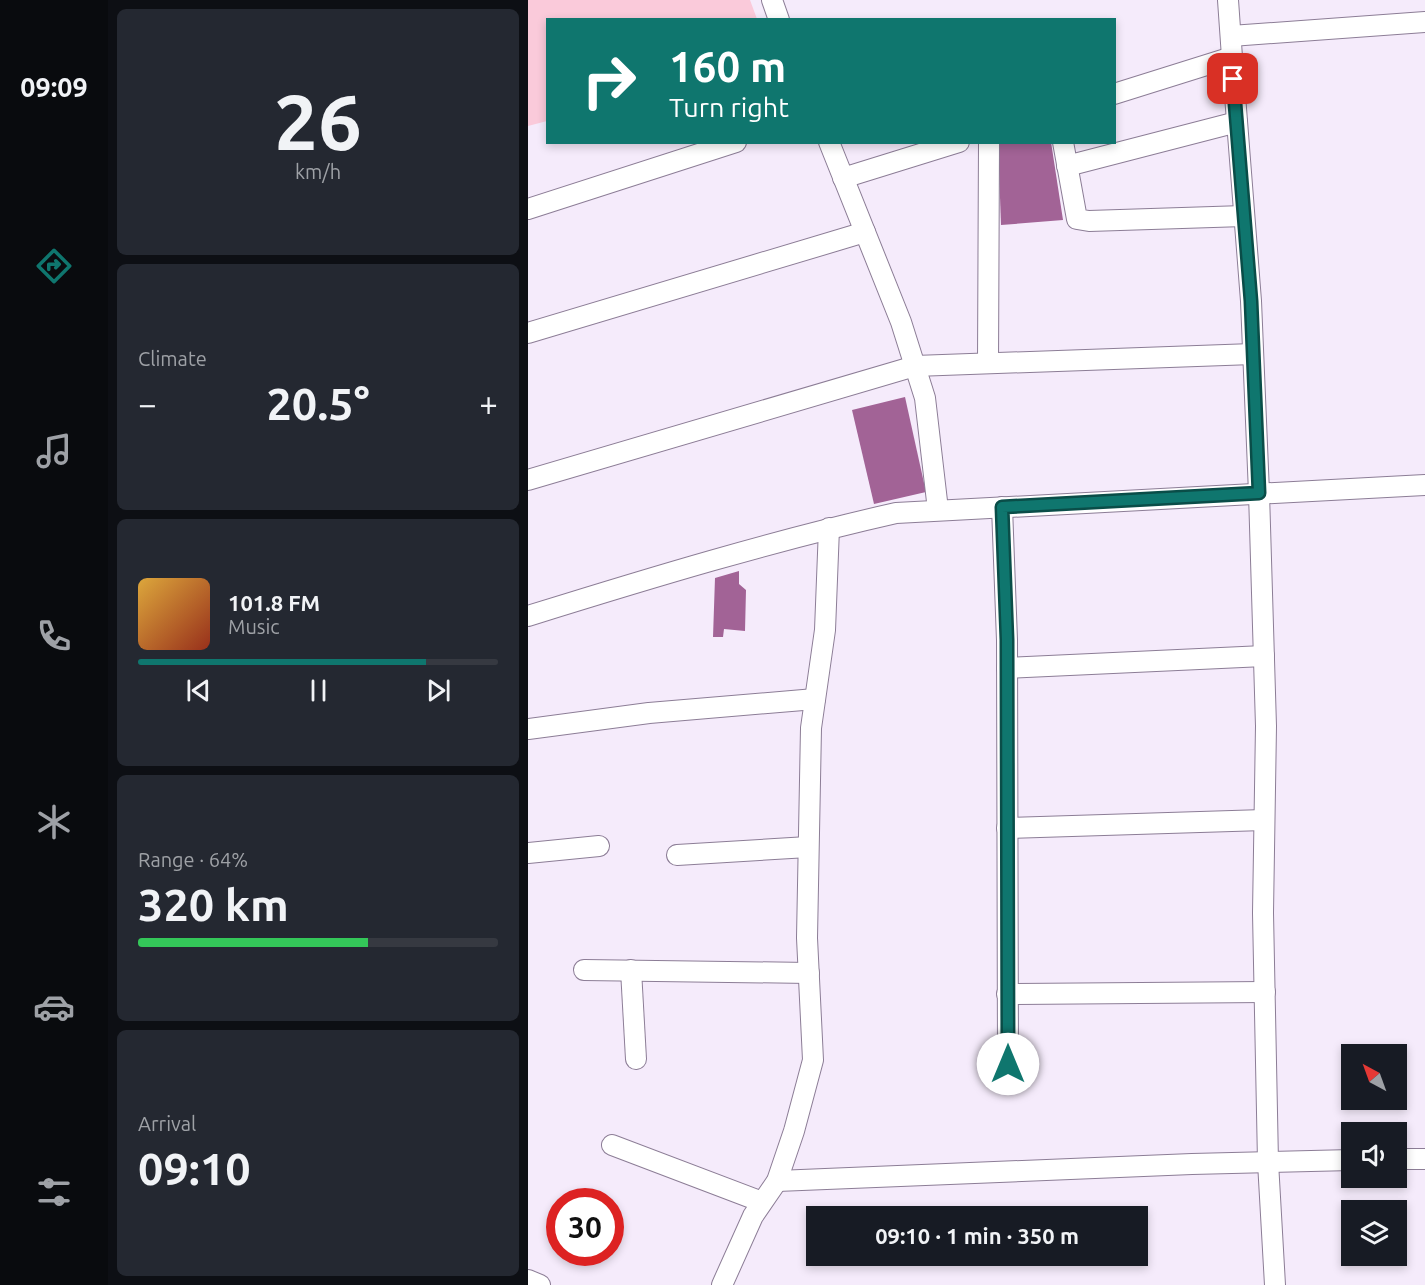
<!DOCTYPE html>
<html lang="en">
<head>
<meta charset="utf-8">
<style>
  body { margin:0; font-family:Ubuntu,sans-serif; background:#242831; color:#f1f3f6; height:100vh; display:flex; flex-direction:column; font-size:22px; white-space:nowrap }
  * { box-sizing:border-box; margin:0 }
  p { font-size:20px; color:#9ea1a6 }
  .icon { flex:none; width:33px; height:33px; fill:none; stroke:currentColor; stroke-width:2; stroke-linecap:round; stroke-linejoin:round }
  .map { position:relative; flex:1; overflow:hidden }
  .panel { display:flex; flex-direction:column; gap:9px; padding:9px; background:#0d0f14; width:420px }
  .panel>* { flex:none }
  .guide { position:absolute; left:18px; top:18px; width:570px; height:126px; border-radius:0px; box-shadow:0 3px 9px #0003; background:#0f766e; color:#fff; overflow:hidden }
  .needle { width:39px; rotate:319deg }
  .tools { position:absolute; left:813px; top:1044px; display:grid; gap:12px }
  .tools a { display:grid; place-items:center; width:66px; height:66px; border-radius:0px; background:#171b24; box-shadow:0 3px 9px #0003; font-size:30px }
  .speed { position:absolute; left:18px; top:1188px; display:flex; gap:12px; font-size:30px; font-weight:700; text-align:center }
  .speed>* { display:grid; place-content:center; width:78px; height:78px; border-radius:50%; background:#171b24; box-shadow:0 3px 9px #0003; line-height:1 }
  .speed .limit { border:9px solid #d22; background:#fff; color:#111 }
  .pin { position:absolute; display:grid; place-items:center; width:51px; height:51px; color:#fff; margin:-26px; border-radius:12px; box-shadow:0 3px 9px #0006 }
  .me { position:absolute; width:66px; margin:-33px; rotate:0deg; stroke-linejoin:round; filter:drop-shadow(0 0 4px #0008) }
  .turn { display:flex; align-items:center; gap:21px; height:126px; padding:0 24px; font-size:27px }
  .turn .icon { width:78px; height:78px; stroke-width:2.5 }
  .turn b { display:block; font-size:42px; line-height:51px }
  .big { font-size:45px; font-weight:700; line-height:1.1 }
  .panel .widget { flex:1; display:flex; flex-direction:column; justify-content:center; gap:9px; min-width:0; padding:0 21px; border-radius:9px; background:#242831 }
  .panel .dial { align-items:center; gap:0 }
  .dial b { font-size:78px; line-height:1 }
  .song { display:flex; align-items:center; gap:18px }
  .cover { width:72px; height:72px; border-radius:9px; background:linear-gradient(135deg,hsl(40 70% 55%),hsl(10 70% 35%)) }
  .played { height:6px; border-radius:3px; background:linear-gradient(90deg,#0f766e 80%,#363941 80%) }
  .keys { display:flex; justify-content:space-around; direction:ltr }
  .heat { display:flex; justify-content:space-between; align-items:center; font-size:33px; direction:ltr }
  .charge { height:9px; border-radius:4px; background:linear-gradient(90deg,#34c759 64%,#363941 0) }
  .trip { position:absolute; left:278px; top:1206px; width:342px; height:60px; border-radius:0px; background:#171b24; box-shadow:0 3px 9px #0003; font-weight:700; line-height:60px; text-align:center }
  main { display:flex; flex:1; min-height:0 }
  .tabs { display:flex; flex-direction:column; width:108px; justify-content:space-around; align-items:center; background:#090b0e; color:#9ea1a6 }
  .tabs .icon { width:42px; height:42px }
  .tabs .on { color:#0f766e }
  .tabs b { font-size:27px; color:#f1f3f6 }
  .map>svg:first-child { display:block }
</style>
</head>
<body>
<main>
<nav class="tabs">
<b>09:09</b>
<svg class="icon on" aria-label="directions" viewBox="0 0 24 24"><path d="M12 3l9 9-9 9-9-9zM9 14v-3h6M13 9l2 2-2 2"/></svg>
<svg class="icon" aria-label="music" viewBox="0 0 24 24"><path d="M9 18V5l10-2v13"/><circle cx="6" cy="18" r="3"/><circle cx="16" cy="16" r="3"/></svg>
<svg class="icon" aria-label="phone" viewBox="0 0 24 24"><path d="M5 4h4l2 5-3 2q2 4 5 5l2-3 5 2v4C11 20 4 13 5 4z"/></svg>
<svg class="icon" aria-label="climate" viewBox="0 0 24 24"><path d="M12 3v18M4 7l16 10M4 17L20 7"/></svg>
<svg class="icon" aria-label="car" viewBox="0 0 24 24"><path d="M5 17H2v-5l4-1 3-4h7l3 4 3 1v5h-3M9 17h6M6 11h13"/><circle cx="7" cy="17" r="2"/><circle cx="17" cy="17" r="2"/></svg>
<svg class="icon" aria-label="filters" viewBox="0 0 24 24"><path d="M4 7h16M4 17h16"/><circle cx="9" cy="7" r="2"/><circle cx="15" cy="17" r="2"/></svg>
</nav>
<section class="panel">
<div class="widget dial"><b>26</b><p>km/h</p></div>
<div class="widget"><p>Climate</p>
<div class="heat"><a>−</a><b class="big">20.5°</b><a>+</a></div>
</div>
<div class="widget">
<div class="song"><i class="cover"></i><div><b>101.8 FM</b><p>Music</p></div></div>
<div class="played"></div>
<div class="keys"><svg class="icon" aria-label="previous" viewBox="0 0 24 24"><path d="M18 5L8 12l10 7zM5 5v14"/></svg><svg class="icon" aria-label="pause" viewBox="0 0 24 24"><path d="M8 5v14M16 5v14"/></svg><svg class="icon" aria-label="next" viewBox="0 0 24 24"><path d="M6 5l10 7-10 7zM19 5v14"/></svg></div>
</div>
<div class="widget"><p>Range · 64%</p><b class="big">320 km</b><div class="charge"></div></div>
<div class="widget"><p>Arrival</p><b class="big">09:10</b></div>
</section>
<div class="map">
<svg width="897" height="1285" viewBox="0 0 897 1285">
  <rect width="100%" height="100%" fill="#f5ebfb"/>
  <polygon fill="#facada" points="0,0 222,0 229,19 20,20 19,121 0,126"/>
  <g fill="#a26396">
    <polygon points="470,142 523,142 535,220 473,225"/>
    <polygon points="377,397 398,492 346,504 324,410"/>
    <polygon points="211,571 211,584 218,590 217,631 196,629 195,637 185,637 187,578"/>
  </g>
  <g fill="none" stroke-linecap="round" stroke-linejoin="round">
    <g stroke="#8c7d96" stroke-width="22">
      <g id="street">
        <polyline points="244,0 251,20"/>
        <polyline points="700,0 704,57 723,301 731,493 738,726 735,913 740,1162 747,1285"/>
        <polyline points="703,36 897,22"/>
        <polyline points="586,94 704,57"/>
        <polyline points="301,142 373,322 397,398 410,510"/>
        <polyline points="535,142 549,219 561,221 716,216"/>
        <polyline points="539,166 709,122"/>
        <polyline points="315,178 431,142"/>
        <polyline points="0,209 208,142"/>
        <polyline points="0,333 337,232"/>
        <polyline points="460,363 461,142"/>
        <polyline points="0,480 387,366 725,354"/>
        <polyline points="474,507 479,640 480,1064"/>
        <path d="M0,616C122,578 244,541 368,513L897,485"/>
        <polyline points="479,668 736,656"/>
        <polyline points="0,729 121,713 287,699"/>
        <polyline points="479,828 736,820"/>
        <polyline points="0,853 71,846"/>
        <polyline points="149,855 280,847"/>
        <polyline points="56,970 281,973"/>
        <polyline points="103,970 108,1059"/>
        <polyline points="479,994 737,992"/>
        <polyline points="84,1145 234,1202"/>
        <polyline points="868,1159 897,1159"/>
        <polyline points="249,1181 664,1164 824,1160"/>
        <polyline points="0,1280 12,1285"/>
        <polyline points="194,1285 225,1216 249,1181 266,1131 285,1060 279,938 283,728 297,630 301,528"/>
      </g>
    </g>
    <use href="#street" stroke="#fff" stroke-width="20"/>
  </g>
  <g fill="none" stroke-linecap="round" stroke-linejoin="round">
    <g stroke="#0a4d48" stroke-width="15">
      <polyline id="route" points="480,1064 479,640 474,507 731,493 723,301 705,79"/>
    </g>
    <use href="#route" stroke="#0f766e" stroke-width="10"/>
  </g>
</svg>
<div class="tools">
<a><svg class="needle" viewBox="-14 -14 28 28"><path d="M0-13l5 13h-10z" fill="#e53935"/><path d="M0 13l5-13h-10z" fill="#9ea1a6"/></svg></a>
<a><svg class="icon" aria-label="sound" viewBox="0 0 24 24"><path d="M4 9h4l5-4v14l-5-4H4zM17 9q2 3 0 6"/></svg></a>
<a><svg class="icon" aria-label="layers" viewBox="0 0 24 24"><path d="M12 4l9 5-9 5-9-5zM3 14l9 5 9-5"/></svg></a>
</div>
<div class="speed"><div class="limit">30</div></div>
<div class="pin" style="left:705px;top:79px;background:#d93025"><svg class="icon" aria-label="arrive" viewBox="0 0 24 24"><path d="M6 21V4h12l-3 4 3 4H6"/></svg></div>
<svg class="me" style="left:480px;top:1064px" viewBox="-20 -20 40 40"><circle r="19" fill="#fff"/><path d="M0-13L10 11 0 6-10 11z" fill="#0f766e"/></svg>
<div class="trip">09:10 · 1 min · 350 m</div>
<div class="guide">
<div class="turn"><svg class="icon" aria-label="right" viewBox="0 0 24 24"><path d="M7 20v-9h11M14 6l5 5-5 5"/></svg><div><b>160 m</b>Turn right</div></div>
</div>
</div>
</main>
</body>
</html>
